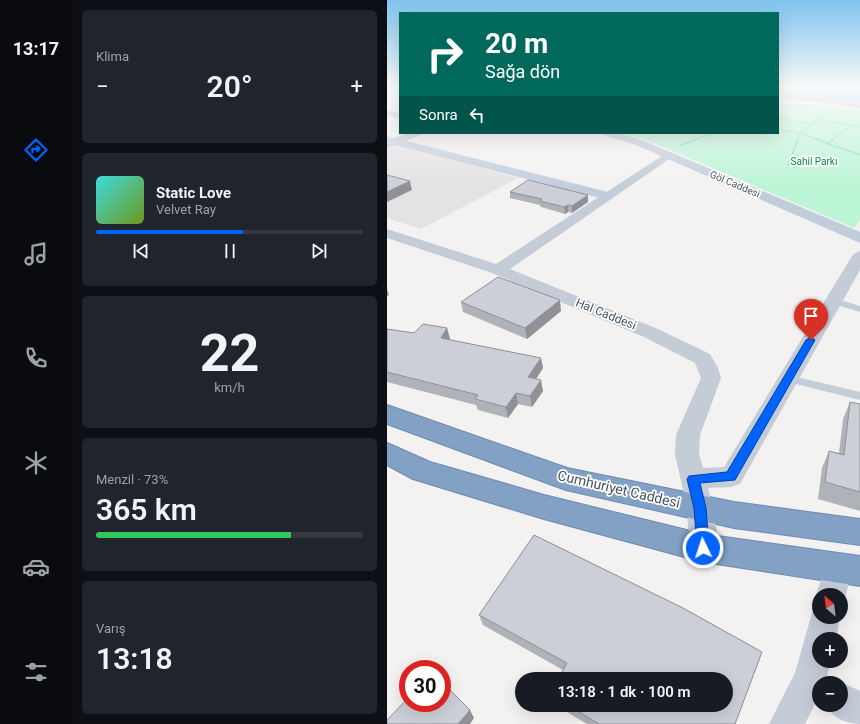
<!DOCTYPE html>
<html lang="tr">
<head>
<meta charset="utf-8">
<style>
  body { margin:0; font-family:Roboto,sans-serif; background:#20242c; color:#f1f3f6; height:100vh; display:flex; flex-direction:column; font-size:15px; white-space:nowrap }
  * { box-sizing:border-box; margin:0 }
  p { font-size:13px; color:#9ea1a6 }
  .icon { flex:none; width:22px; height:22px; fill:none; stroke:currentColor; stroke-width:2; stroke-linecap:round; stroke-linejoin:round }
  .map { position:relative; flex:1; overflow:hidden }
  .side { display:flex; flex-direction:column; gap:10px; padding:10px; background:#0d0f14; width:315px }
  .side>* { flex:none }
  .hud { position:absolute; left:12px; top:12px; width:380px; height:122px; border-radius:0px; box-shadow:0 4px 16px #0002; background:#00695c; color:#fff; overflow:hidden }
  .needle { width:26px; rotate:332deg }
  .buttons { position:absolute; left:425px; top:588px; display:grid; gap:8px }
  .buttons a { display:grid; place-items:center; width:36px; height:36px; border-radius:50%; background:#171b24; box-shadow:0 4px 16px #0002; font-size:20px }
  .speed { position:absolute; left:12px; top:660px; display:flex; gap:8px; font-size:20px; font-weight:700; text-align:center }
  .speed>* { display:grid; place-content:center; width:52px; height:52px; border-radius:50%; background:#171b24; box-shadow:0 4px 16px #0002; line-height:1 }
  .speed .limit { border:6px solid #d22; background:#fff; color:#111 }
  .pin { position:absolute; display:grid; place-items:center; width:34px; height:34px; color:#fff; margin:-41px -17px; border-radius:50% 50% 50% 0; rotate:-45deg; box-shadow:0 0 4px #0007 }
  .pin .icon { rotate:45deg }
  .me { position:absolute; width:44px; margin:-22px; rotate:356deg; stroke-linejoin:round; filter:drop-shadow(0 0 3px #0008) }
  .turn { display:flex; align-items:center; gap:14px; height:84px; padding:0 20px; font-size:18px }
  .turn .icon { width:52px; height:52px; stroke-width:2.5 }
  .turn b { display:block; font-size:28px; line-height:34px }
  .then { display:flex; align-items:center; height:38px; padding:0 20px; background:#0003; gap:8px; font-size:15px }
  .big { font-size:30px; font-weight:600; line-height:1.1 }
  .side .tile { flex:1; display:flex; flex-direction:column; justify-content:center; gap:6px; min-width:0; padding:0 14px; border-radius:6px; background:#20242c }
  .side .dial { align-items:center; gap:0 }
  .dial b { font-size:52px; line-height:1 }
  .song { display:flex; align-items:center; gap:12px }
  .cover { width:48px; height:48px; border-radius:6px; background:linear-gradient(135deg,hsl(180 70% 55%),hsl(80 70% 35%)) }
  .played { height:4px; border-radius:2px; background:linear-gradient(90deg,#0262fc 55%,#363941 55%) }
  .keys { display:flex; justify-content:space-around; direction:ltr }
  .heat { display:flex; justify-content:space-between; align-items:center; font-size:22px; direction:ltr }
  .charge { height:6px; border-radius:3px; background:linear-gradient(90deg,#34c759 73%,#363941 0) }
  .trip { position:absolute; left:128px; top:672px; width:218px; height:40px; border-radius:20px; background:#171b24; box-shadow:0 4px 16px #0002; font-weight:600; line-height:40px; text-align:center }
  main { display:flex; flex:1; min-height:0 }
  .dock { display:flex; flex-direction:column; width:72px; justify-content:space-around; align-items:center; background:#090b0e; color:#9ea1a6 }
  .dock .icon { width:28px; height:28px }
  .dock .current { color:#0262fc }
  .dock b { font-size:18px; color:#f1f3f6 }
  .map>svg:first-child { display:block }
</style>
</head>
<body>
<main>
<nav class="dock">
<b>13:17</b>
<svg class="icon current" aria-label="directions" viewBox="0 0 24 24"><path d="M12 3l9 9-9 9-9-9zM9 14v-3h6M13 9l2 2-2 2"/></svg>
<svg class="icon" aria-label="music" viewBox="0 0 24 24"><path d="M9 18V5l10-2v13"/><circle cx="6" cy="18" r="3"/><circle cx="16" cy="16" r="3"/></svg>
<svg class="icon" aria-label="phone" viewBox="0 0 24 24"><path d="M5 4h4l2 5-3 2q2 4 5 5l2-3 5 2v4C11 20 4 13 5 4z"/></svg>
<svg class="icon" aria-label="climate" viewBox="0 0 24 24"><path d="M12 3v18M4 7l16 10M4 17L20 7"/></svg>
<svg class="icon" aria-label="car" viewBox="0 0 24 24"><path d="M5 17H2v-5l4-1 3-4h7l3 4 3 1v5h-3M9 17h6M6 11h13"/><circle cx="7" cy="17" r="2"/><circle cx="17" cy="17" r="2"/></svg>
<svg class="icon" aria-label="filters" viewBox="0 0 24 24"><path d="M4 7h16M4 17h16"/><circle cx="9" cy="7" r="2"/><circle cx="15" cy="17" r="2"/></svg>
</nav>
<section class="side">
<div class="tile"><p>Klima</p>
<div class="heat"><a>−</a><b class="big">20°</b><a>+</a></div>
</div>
<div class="tile">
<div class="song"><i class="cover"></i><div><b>Static Love</b><p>Velvet Ray</p></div></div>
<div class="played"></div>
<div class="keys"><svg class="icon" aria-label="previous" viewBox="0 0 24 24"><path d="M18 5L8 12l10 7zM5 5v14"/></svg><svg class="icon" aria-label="pause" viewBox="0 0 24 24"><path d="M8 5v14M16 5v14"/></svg><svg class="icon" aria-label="next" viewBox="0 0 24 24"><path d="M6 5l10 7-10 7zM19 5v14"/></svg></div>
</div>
<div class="tile dial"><b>22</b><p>km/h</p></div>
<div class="tile"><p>Menzil · 73%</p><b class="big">365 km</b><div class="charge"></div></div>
<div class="tile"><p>Varış</p><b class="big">13:18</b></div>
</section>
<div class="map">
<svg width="473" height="724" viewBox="0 0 473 724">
  <rect width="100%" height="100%" fill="#f4f1f1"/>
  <polygon fill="#e5e2e3" points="10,144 131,178 34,229 0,218 0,148"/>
  <polygon fill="#bbf5d5" points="391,102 424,104 473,110 473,220 467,228 262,141 233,133 391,133"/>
  <polygon fill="#83d9f7" points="391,86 473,86 473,102 391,93"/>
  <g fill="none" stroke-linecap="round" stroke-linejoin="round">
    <g stroke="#6e8bb1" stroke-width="2">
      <g id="highway">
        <polygon points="0,405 180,468 347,502 473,519 473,545 347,528 179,490 0,424"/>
        <polygon points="0,443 43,462 157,495 316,534 473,556 473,586 316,562 157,519 26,479 0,465"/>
      </g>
    </g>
    <g stroke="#6fd8aa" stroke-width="1" stroke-dasharray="1.5 1" stroke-linecap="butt">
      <polyline points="391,118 424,124"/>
      <polyline points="433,120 473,127"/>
      <polyline points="391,129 413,133 432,140"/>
      <polyline points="308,140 327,133"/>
      <polyline points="410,140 413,133 440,114"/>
      <polyline points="445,140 463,126"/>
    </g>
    <g stroke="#6fd8aa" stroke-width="1.5" stroke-dasharray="2 1" stroke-linecap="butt">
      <polyline points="429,139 473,155"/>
      <polyline points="440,144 446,139"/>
      <polyline points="294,145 310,139"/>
      <polyline points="401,165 411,139"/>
    </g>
    <g fill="#c3ccd7" fill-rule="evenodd">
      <polygon points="446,298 473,306 473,312 443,303 442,301"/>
      <polygon points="401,375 473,392 473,400 397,381 396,379 397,377"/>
    </g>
    <g fill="#c3ccd7" fill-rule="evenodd">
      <polygon points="391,94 429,96 473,102 473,108 429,102 391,100"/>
      <polygon points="0,110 13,113 13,119 0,116"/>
      <polygon points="21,133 35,133 34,135 0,148 0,141"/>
      <path d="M281,152L285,153L287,155L285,157L123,269L271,329L323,354L331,368L334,378L313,435L312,454L316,468L337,467L465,256L468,253L473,251V270L353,484L344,487L321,488C326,509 335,538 326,557L316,561L306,557L302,548L300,508L288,454L289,435L314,378L308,363L257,337L105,273L0,238V229L109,264Z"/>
      <polygon points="451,554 461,558 465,568 459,595 454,606 454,595 432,595 432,602 429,595 441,558"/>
      <polygon points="432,604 432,617 453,617 449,639 432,639 432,661 444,661 438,683 432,683 432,696 418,724 382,724 408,673 427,606"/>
      <path d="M454,682L473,691V724C460,724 445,718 439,705H454V683H451Z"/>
    </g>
    <g fill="#c2cddc" fill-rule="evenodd">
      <polygon points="0,86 13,86 13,91 1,88"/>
      <polygon points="215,133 233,133 257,141 473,232 473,243 249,145 217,135"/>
      <polygon points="0,136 225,193 227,196 225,199 220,200 0,143"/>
    </g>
    <use href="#highway" fill="#83a0c5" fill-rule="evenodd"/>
  </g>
  <g fill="#afb2b9">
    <polygon points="123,192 201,202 185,213 181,212 178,214 154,207 153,205 123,198"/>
    <polygon points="74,302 174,311 140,339 76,312"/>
    <polygon points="60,328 63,339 62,340 154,358 156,368 149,379 156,391 145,407 131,404 121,418 91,410 89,405 0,382 0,329 27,333"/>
    <polygon points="463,402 473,404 473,511 431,499 435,468 442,451 452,453 456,419"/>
    <polygon points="147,535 296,608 375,652 348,724 200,724 168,705 339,705 339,679 171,679 176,670 96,625 92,615"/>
  </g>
  <g fill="#8f9196">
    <polygon points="23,181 25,190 0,202 0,192"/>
    <polygon points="201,195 201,202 185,213 185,206"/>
    <polygon points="181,205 181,212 178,214 177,207"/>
    <polygon points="0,289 2,295 0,296"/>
    <polygon points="173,300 174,311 140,339 138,328"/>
    <polygon points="60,328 63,339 57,349 54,338"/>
    <polygon points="154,358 156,368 143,388 141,377"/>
    <polygon points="154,380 156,391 145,407 143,396"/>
    <polygon points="129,393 131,404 121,418 119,407"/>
    <polygon points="83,710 87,718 83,724 71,724"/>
  </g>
  <g fill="#cccfd7" stroke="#8f9196">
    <polygon points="0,175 23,181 0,192"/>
    <polygon points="141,180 201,195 185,206 181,205 177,207 153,201 155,199 123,192"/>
    <polygon points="111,277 173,300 138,328 74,302"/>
    <polygon points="36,324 60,328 54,338 154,358 141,377 154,380 143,396 129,393 119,407 88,399 91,395 0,372 0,329 27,333"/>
    <polygon points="463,402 473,404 473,492 438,482 442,451 457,455"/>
    <polygon points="147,535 296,608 375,652 348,724 212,724 181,705 339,705 339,679 171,679 180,663 92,615"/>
    <polygon points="55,682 83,710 71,724 0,724 0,720 21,698 21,703 55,703"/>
  </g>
  <linearGradient id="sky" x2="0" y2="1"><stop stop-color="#7fc3ee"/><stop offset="0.46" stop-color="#faf9f9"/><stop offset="1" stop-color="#faf9f9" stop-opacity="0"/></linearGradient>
  <rect width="473" height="188" fill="url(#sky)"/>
  <polygon fill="#0262fc" stroke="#0140a4" points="424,337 428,340 348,480 313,483 319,508 322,548 320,552 316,554 311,552 310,548 307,508 300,479 302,476 340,472 419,340"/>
  <g text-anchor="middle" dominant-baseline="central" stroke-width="3.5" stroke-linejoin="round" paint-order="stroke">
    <g font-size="10" fill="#0c8851" stroke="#fff">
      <text x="427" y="161">Sahil Parkı</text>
    </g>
    <g font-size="10" fill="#465361" stroke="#fff">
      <text transform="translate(348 184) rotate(23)">Göl Caddesi</text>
    </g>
    <g font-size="12" fill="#465361" stroke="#fff">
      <text transform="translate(219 314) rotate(22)">Hal Caddesi</text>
    </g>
    <g font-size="14" fill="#465361" stroke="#fff">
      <text transform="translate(232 489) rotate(13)">Cumhuriyet Caddesi</text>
    </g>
  </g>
</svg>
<div class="buttons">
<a><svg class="needle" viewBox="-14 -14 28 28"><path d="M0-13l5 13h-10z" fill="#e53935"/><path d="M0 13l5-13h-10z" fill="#9ea1a6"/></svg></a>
<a>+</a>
<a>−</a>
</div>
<div class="speed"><div class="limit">30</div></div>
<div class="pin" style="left:424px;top:340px;background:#d93025"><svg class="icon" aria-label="arrive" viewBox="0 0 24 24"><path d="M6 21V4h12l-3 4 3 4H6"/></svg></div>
<svg class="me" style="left:316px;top:548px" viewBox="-20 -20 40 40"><circle r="17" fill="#0262fc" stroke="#fff" stroke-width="3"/><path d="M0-11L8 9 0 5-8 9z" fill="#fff"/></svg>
<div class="trip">13:18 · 1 dk · 100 m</div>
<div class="hud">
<div class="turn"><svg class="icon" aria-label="right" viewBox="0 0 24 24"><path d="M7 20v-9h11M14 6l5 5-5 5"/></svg><div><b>20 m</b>Sağa dön</div></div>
<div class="then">Sonra<svg class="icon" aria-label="left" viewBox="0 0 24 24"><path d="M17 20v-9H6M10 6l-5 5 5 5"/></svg></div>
</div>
</div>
</main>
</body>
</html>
